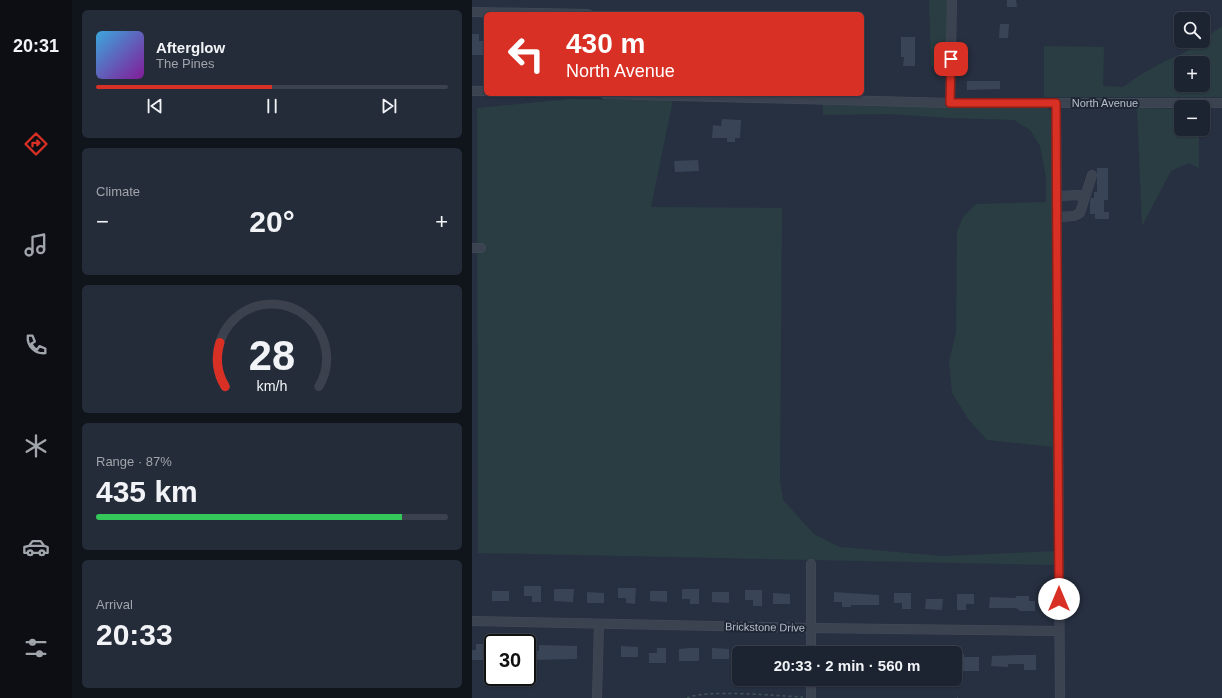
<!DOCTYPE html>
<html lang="en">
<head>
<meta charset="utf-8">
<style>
  body { margin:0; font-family:Helvetica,sans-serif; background:#252c39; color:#f1f3f6; height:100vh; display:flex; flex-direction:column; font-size:15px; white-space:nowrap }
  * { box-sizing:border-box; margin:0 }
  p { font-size:13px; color:#a0a4ab }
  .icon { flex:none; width:22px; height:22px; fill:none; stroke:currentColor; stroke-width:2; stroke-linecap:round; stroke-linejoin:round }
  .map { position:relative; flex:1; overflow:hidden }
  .details { display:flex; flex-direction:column; gap:10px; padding:10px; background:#10141b; width:400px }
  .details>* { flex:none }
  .guide { position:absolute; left:12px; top:12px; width:380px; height:84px; border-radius:6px; box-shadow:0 1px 3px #0004,0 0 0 1px #3b414d; background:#d93025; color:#fff; overflow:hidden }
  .buttons { position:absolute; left:702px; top:12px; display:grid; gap:8px }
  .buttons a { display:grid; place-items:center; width:36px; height:36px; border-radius:6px; background:#1d2431; box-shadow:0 1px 3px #0004,0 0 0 1px #3b414d; font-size:20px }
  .speed { position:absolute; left:12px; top:634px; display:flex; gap:8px; font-size:20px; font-weight:700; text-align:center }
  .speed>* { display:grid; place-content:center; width:52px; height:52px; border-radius:50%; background:#1d2431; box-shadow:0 1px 3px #0004,0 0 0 1px #3b414d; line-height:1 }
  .speed .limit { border:2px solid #111; border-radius:6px; background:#fff; color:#111 }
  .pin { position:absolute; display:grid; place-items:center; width:34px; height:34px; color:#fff; margin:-17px; border-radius:8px; box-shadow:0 2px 6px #0006 }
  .me { position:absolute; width:44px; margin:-22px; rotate:0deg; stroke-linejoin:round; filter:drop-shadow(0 0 3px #0008) }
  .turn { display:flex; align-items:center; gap:14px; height:84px; padding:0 16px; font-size:18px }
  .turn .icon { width:52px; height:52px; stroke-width:2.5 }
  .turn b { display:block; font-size:28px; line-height:34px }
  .big { font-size:30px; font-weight:700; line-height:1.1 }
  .details .widget { flex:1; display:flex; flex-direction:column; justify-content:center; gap:6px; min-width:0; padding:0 14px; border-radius:6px; background:#252c39 }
  .details .dial { align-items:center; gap:0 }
  .dial svg { height:104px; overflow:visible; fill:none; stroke:#3b414d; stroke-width:7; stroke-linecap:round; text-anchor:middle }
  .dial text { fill:#f1f3f6; stroke:none }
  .song { display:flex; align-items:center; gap:12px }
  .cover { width:48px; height:48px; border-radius:6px; background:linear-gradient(135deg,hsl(200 70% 55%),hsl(290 70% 35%)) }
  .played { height:4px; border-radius:2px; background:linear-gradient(90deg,#d93025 50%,#3b414d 50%) }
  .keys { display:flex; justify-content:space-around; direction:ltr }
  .heat { display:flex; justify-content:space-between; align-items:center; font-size:22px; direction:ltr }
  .charge { height:6px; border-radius:3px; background:linear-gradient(90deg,#34c759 87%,#3b414d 0) }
  .trip { position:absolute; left:260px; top:646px; width:230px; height:40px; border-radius:6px; background:#1d2431; box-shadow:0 1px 3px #0004,0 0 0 1px #3b414d; font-weight:700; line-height:40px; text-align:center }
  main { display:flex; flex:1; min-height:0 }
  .tabs { display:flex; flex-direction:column; width:72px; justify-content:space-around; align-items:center; background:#0c0e14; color:#a0a4ab }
  .tabs .icon { width:28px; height:28px }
  .tabs .selected { color:#d93025 }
  .tabs b { font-size:18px; color:#f1f3f6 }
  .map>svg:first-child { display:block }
</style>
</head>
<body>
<main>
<nav class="tabs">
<b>20:31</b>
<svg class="icon selected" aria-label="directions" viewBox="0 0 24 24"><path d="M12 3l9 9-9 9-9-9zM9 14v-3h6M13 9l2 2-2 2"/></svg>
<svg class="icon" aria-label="music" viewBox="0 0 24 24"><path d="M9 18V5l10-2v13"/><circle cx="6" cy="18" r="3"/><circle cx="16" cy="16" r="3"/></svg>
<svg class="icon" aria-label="phone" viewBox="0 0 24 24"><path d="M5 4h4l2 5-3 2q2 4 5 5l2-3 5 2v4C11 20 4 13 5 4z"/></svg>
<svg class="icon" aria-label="climate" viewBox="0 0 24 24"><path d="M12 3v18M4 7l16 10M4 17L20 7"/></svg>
<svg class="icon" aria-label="car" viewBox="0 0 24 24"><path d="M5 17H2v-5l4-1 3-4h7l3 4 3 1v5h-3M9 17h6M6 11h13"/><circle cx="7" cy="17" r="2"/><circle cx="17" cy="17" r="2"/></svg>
<svg class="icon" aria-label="filters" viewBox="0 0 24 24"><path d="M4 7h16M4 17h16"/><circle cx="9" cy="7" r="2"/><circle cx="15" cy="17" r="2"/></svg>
</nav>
<section class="details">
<div class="widget">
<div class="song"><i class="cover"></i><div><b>Afterglow</b><p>The Pines</p></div></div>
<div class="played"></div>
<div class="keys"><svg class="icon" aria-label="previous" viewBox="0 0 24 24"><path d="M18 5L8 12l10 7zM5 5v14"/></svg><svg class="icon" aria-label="pause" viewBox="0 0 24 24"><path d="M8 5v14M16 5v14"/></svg><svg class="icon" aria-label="next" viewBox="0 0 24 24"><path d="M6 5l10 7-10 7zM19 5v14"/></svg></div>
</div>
<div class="widget"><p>Climate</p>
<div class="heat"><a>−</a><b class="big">20°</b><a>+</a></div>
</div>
<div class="widget dial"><svg viewBox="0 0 100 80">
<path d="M14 69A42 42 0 1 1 86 69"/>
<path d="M14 69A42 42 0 0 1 10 35" stroke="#d93025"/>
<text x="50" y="56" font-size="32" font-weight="700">28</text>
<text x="50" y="72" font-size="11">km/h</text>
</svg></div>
<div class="widget"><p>Range · 87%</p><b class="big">435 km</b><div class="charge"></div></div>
<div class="widget"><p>Arrival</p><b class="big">20:33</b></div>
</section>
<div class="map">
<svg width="750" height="698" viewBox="0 0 750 698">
  <rect width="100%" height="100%" fill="#273041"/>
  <g fill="#293d42" fill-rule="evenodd">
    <polygon points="457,0 476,0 476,66 459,66"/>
    <path d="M750,26V97H572V46L632,47L631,86L651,87L668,75L693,61L712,53ZM709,63H731V85H709Z"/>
    <polygon points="98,99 201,100 179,207 310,208 308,480 311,500 342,534 368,547 471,556 583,551 580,447 515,440 496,419 480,393 477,361 484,333 485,231 491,217 504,204 574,202 574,178 568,146 558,130 542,120 478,118 418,114 351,115 351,105 574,106 583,116 583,565 6,553 5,108"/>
    <polygon points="665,108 709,109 709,129 727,129 727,168 717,163 699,171 670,226"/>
  </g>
  <g fill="#394456">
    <polygon points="535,0 544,0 545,7 535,7"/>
    <polygon points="528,24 537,24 536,38 527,38"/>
    <polygon points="0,34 7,34 7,41 14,41 13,55 0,55"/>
    <polygon points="429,37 443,37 443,66 431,66 432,57 429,57"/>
    <polygon points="495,81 528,81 528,89 495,90"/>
    <polygon points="250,119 269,120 268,138 263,138 263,142 255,142 255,138 240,138 241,125 249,126"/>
    <polygon points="226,160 227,171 203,172 202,161"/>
    <polygon points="625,168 636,168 636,200 632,200 632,212 637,212 637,219 623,219 623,214 618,214 618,201 619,198 622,198 622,192 625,192"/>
    <polygon points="52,586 69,586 69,602 60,602 60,596 52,596"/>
    <polygon points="146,588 164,588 163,604 154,603 154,598 146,598"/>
    <polygon points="82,589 102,589 101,602 82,601"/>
    <polygon points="210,589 227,589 227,604 218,604 218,599 210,599"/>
    <polygon points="273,590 290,590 290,606 281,606 281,600 273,600"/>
    <rect x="20" y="591" width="17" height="10"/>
    <polygon points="178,591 195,591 195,602 178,601"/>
    <polygon points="115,592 132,593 132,603 115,603"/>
    <polygon points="240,592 257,592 257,603 240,602"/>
    <polygon points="362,592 407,595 407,605 379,605 379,607 370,607 370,602 362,602"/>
    <polygon points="301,593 318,594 318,604 301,604"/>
    <polygon points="422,593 439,593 439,609 430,609 430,603 422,603"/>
    <polygon points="485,594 502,594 502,604 494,604 494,610 485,610"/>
    <polygon points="544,596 557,596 557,601 563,601 563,611 548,611 544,608 517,608 518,597 544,598"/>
    <polygon points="454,599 471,599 470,610 453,609"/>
    <polygon points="4,644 13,644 13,660 0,660 0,650 4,650"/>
    <polygon points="67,645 105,646 105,659 59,660 59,651 67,651"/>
    <polygon points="149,646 166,647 166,657 149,657"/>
    <polygon points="185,648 194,648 194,663 177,663 177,653 185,653"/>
    <polygon points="218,648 227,648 227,661 207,661 207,649"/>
    <polygon points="240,648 257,649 257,659 240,659"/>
    <polygon points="483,654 492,654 492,657 507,657 507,671 483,671"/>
    <polygon points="546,655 564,655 564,670 552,670 552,664 536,664 536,667 519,666 520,656"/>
  </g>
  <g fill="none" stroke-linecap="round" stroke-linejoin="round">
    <g stroke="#454b5a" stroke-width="10">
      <g id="minor">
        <polyline points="0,12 116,14"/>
        <polyline points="0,91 14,91"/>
        <polyline points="133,94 478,103 750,103"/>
        <polyline points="478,103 480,0"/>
        <polyline points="584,103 588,698"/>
        <polyline points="585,196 607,195 611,199"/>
        <polyline points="585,217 602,216 608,213 620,175"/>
        <polyline points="0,248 9,248"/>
        <polyline points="339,564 339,653"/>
        <polyline points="0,621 339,628 587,631"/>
        <polyline points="125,698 127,624"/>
        <polyline points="339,698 339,679"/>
      </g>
    </g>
    <g stroke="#425659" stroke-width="1.5" stroke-dasharray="3 3" stroke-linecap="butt">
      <path d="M215,698C232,689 309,696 331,697"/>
      <polyline points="485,698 486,698"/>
    </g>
    <use href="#minor" stroke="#3b4250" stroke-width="9"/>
  </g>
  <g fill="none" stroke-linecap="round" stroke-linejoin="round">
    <g stroke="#8d1f18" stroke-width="10">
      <polyline id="route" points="479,59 478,103 584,103 587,599"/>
    </g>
    <use href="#route" stroke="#d93025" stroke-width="7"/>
  </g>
  <g text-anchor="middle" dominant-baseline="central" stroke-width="4" stroke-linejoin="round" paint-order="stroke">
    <g font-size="11" fill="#b8becb" stroke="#1f2736">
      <text x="633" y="103">North Avenue</text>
      <text transform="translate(293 627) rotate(1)">Brickstone Drive</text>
    </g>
  </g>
</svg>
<div class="buttons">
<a><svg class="icon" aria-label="search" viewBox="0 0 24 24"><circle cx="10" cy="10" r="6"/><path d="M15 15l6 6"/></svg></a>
<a>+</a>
<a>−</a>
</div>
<div class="speed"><div class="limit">30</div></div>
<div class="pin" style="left:479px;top:59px;background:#d93025"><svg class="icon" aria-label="arrive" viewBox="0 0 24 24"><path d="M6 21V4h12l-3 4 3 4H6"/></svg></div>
<svg class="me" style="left:587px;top:599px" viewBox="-20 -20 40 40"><circle r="19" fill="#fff"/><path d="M0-13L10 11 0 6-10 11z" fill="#d93025"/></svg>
<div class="trip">20:33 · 2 min · 560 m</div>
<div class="guide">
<div class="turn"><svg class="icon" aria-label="left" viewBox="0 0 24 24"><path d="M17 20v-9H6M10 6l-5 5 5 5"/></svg><div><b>430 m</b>North Avenue</div></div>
</div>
</div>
</main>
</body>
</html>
